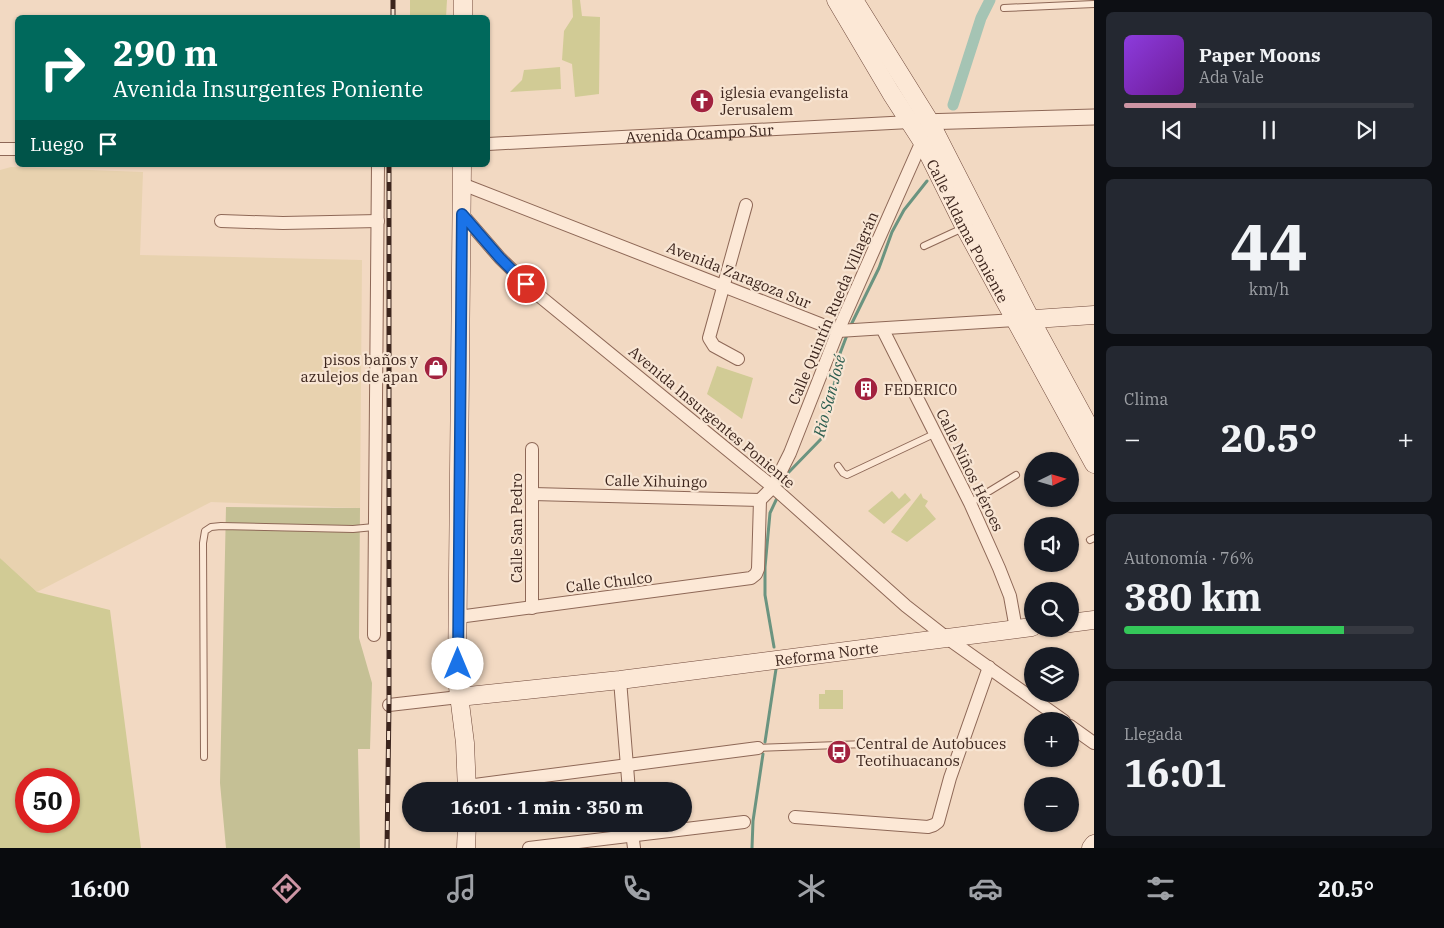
<!DOCTYPE html>
<html lang="es">
<head>
<meta charset="utf-8">
<style>
  body { margin:0; font-family:"IBM Plex Serif",serif; background:#242831; color:#f1f3f6; height:100vh; display:flex; flex-direction:column; font-size:19px; white-space:nowrap }
  * { box-sizing:border-box; margin:0 }
  p { font-size:16px; color:#9ea1a6 }
  .icon { flex:none; width:28px; height:28px; fill:none; stroke:currentColor; stroke-width:2; stroke-linecap:round; stroke-linejoin:round }
  .map { position:relative; flex:1; overflow:hidden }
  .drawer { display:flex; flex-direction:column; gap:12px; padding:12px; background:#0d0f14; width:350px }
  .drawer>* { flex:none }
  .top-card { position:absolute; left:15px; top:15px; width:475px; height:152px; border-radius:8px; box-shadow:0 1px 4px #0004; background:#00695c; color:#fff; overflow:hidden }
  .needle { width:32px; rotate:85deg }
  .buttons { position:absolute; left:1024px; top:452px; display:grid; gap:10px }
  .buttons a { display:grid; place-items:center; width:55px; height:55px; border-radius:50%; background:#171b24; box-shadow:0 1px 4px #0004; font-size:25px }
  .speed { position:absolute; left:15px; top:768px; display:flex; gap:10px; font-size:25px; font-weight:700; text-align:center }
  .speed>* { display:grid; place-content:center; width:65px; height:65px; border-radius:50%; background:#171b24; box-shadow:0 1px 4px #0004; line-height:1 }
  .speed .limit { border:8px solid #d22; background:#fff; color:#111 }
  .pin { position:absolute; display:grid; place-items:center; width:42px; height:42px; color:#fff; margin:-21px; border:2px solid #fff; border-radius:50%; box-shadow:0 1px 5px #0007 }
  .me { position:absolute; width:55px; margin:-28px; rotate:0deg; stroke-linejoin:round; filter:drop-shadow(0 0 4px #0008) }
  .turn { display:flex; align-items:center; gap:18px; height:105px; padding:0 15px; font-size:22px }
  .turn .icon { width:65px; height:65px; stroke-width:2.5 }
  .turn b { display:block; font-size:35px; line-height:42px }
  .then { display:flex; align-items:center; height:48px; padding:0 15px; background:#0003; gap:10px; font-size:19px }
  .big { font-size:38px; font-weight:700; line-height:1.1 }
  .drawer .tile { flex:1; display:flex; flex-direction:column; justify-content:center; gap:8px; min-width:0; padding:0 18px; border-radius:8px; background:#242831 }
  .drawer .dial { align-items:center; gap:0 }
  .dial b { font-size:65px; line-height:1 }
  .song { display:flex; align-items:center; gap:15px }
  .cover { width:60px; height:60px; border-radius:8px; background:linear-gradient(135deg,hsl(270 70% 55%),hsl(280 70% 35%)) }
  .played { height:5px; border-radius:2px; background:linear-gradient(90deg,#cd95a4 25%,#363941 25%) }
  .keys { display:flex; justify-content:space-around; direction:ltr }
  .heat { display:flex; justify-content:space-between; align-items:center; font-size:28px; direction:ltr }
  .charge { height:8px; border-radius:4px; background:linear-gradient(90deg,#34c759 76%,#363941 0) }
  .trip { position:absolute; left:402px; top:782px; width:290px; height:50px; border-radius:25px; background:#171b24; box-shadow:0 1px 4px #0004; font-weight:700; line-height:50px; text-align:center }
  .menu { display:flex; height:80px; justify-content:space-around; align-items:center; background:#090b0e; color:#9ea1a6 }
  .menu .icon { width:35px; height:35px }
  .menu .selected { color:#cd95a4 }
  .menu b { font-size:22px; color:#f1f3f6 }
  main { display:flex; flex:1; min-height:0 }
  .map>svg:first-child { display:block }
</style>
</head>
<body>
<main>
<div class="map">
<svg width="1094" height="848" viewBox="0 0 1094 848">
  <rect width="100%" height="100%" fill="#f2d9c2"/>
  <polygon fill="#e8d2af" points="11,167 143,172 140,255 362,260 360,508 211,502 37,592 0,558 0,170"/>
  <g fill="#d1cb95" fill-rule="evenodd">
    <polygon points="410,0 447,0 446,17 410,17"/>
    <polygon points="572,0 580,0 582,16 600,17 599,94 575,97 572,64 562,60 564,31 573,17"/>
    <polygon points="560,67 561,89 510,92 522,80 524,70"/>
    <polygon points="717,366 753,378 742,419 707,394"/>
    <polygon points="892,491 899,499 905,493 911,500 884,524 868,511"/>
    <polygon points="921,493 923,498 928,501 925,506 936,519 907,542 891,532"/>
    <path d="M0,558L37,592L110,610L141,848H0ZM26,779H69V821H26Z"/>
    <polygon points="825,690 843,690 843,709 819,709 819,694 825,694"/>
  </g>
  <polygon fill="#c5c095" points="226,507 360,508 359,638 372,683 370,749 358,749 360,848 226,848 220,783"/>
  <g fill="none" stroke-linecap="round" stroke-linejoin="round">
    <g stroke="#6b9480" stroke-width="3">
      <polyline points="850,327 879,268 892,232 904,210 927,181"/>
      <polyline points="781,490 788,473 821,439 835,381 836,364 847,335"/>
      <polyline points="774,647 765,595 765,567 770,513 778,496"/>
      <polyline points="765,742 776,669"/>
      <polyline points="752,848 753,821 763,754"/>
    </g>
    <polyline stroke="#a5c4b4" stroke-width="11" points="953,105 981,18 990,0"/>
    <g stroke="#8e6857" stroke-width="8">
      <g id="service">
        <polyline points="1004,8 1094,4"/>
        <polyline points="924,246 963,228"/>
        <polyline points="838,466 843,473 847,475 934,434"/>
        <polyline points="970,503 1016,475"/>
        <polyline points="1090,540 1094,538"/>
        <polyline points="758,748 866,744"/>
        <polyline points="204,757 203,543 205,531 211,527 221,526 353,529 374,527"/>
      </g>
    </g>
    <g stroke="#8e6857" stroke-width="14">
      <g id="minor">
        <path id="s1" d="M488,144L910,122"/>
        <polyline points="0,149 18,149"/>
        <polyline points="462,184 838,331 1015,320"/>
        <polyline points="462,214 500,258 537,294 773,487 906,606 947,638 1064,721"/>
        <polyline points="221,221 283,223 378,221"/>
        <polyline points="883,330 970,503 999,568 1010,596 1016,629"/>
        <polyline points="738,359 714,346 709,338 746,205"/>
        <polyline points="533,494 760,500 773,487 790,453 838,331 922,141"/>
        <polyline points="532,608 532,449"/>
        <polyline points="458,617 751,578 756,574 758,569 760,500"/>
        <polyline points="374,635 378,165"/>
        <polyline points="620,680 629,791"/>
        <polyline points="389,705 459,697"/>
        <polyline points="1070,726 1094,743"/>
        <polyline points="467,786 758,748"/>
        <polyline points="795,817 928,827 934,825 938,822 950,778 989,667"/>
        <polyline points="631,824 634,848"/>
        <polyline points="529,848 744,822"/>
      </g>
    </g>
    <g stroke="#8e6857" stroke-width="17">
      <polyline id="tertiary" points="921,122 1094,117"/>
    </g>
    <g stroke="#70493b" stroke-width="19">
      <g id="secondary">
        <path id="s2" d="M836,0L891,93L922,141L965,228L1094,464"/>
        <polyline points="854,0 930,122 1030,318 1094,436"/>
        <polyline points="463,18 463,0"/>
        <polyline points="462,165 457,679 465,743 467,791"/>
        <polyline points="1020,320 1094,315"/>
        <polyline points="1070,623 1094,620"/>
        <path id="s3" d="M459,697L620,680L1032,627"/>
        <polyline points="466,848 467,824"/>
        <polyline points="1091,848 1094,844"/>
      </g>
    </g>
    <use href="#service" stroke="#fce8d6" stroke-width="6"/>
    <use href="#minor" stroke="#fce8d6" stroke-width="12"/>
    <use href="#tertiary" stroke="#fce8d6" stroke-width="15"/>
    <use href="#secondary" stroke="#fce8d6" stroke-width="18"/>
    <g stroke="#3c251d" stroke-width="5">
      <g id="rail">
        <polyline points="393,18 393,0"/>
        <polyline points="387,848 389,705 389,165"/>
      </g>
    </g>
    <use href="#rail" stroke="#f8e5d3" stroke-width="3" stroke-dasharray="9" stroke-linecap="butt"/>
  </g>
  <g fill="none" stroke-linecap="round" stroke-linejoin="round">
    <g stroke="#114b97" stroke-width="12">
      <polyline id="route" points="458,664 462,214 500,258 526,284"/>
    </g>
    <use href="#route" stroke="#1a73e8" stroke-width="9"/>
  </g>
  <defs>
    <g id="church-disc" transform="scale(1.25)"><circle r="9.5" fill="#a2223f" stroke="#f8e5d3"/><path d="M-1.2-6h2.4v3.5h3.3v2.4h-3.3V6h-2.4V-.1h-3.3v-2.4h3.3Z" fill="#fff"/></g>
    <g id="shop-disc" transform="scale(1.25)"><circle r="9.5" fill="#a2223f" stroke="#f8e5d3"/><path d="M-5-2.5h2.3a2.7 3.5 0 0 1 5.4 0H5L5.5 6h-11ZM-1.5-2.5h3a1.5 2.3 0 0 0-3 0Z" fill="#fff"/></g>
    <g id="building-disc" transform="scale(1.25)"><circle r="9.5" fill="#a2223f" stroke="#f8e5d3"/><path d="M-4-6H4V6H1V3H-1V6H-4ZM-2.5-4.3h1.7v1.8h-1.7ZM.8-4.3h1.7v1.8H.8ZM-2.5-1h1.7V.8h-1.7ZM.8-1h1.7V.8H.8Z" fill="#fff"/></g>
    <g id="bus-disc" transform="scale(1.25)"><circle r="9.5" fill="#a2223f" stroke="#f8e5d3"/><path d="M-5-6H5V4H4V6H2V4H-2V6H-4V4H-5ZM-3.5-4V0h7V-4ZM-3.5 1.2v1.5H-2V1.2ZM2 1.2v1.5H3.5V1.2Z" fill="#fff"/></g>
  </defs>
  <g fill-rule="evenodd">
    <use href="#church-disc" x="702" y="101"/>
    <use href="#shop-disc" x="436" y="368"/>
    <use href="#building-disc" x="866" y="389"/>
    <use href="#bus-disc" x="839" y="752"/>
  </g>
  <g text-anchor="middle" dominant-baseline="central" stroke-width="4.5" stroke-linejoin="round" paint-order="stroke">
    <g font-size="15" fill="#3c251d" stroke="#f8e5d3" text-anchor="start">
      <text x="720" y="92">iglesia evangelista<tspan x="720" dy="17">Jerusalem</tspan></text>
      <text x="418" y="359" text-anchor="end">pisos baños y<tspan x="418" dy="17">azulejos de apan</tspan></text>
      <text x="884" y="389">FEDERIC0</text>
      <text x="856" y="743">Central de Autobuces<tspan x="856" dy="17">Teotihuacanos</tspan></text>
    </g>
    <g font-size="15" fill="#3c251d" stroke="#f8e5d3">
      <text stroke="none"><textPath href="#s1" startOffset="212">Avenida Ocampo Sur</textPath></text>
      <text stroke="none"><textPath href="#s2" startOffset="266">Calle Aldama Poniente</textPath></text>
      <text transform="translate(739 275) rotate(22)">Avenida Zaragoza Sur</text>
      <text transform="translate(833 308) rotate(-67)">Calle Quintín Rueda Villagrán</text>
      <text transform="translate(712 417) rotate(40)">Avenida Insurgentes Poniente</text>
      <text transform="translate(970 470) rotate(64)">Calle Niños Héroes</text>
      <text transform="translate(656 481) rotate(1)">Calle Xihuingo</text>
      <text transform="translate(516 528) rotate(-90)">Calle San Pedro</text>
      <text transform="translate(609 582) rotate(-7)">Calle Chulco</text>
      <text stroke="none"><textPath href="#s3" startOffset="370">Reforma Norte</textPath></text>
    </g>
    <g font-size="16" font-style="italic" fill="#2b5d4f" stroke="#f8e5d3">
      <text transform="translate(829 396) rotate(-75)">Rio San José</text>
    </g>
  </g>
</svg>
<div class="buttons">
<a><svg class="needle" viewBox="-14 -14 28 28"><path d="M0-13l5 13h-10z" fill="#e53935"/><path d="M0 13l5-13h-10z" fill="#9ea1a6"/></svg></a>
<a><svg class="icon" aria-label="sound" viewBox="0 0 24 24"><path d="M4 9h4l5-4v14l-5-4H4zM17 9q2 3 0 6"/></svg></a>
<a><svg class="icon" aria-label="search" viewBox="0 0 24 24"><circle cx="10" cy="10" r="6"/><path d="M15 15l6 6"/></svg></a>
<a><svg class="icon" aria-label="layers" viewBox="0 0 24 24"><path d="M12 4l9 5-9 5-9-5zM3 14l9 5 9-5"/></svg></a>
<a>+</a>
<a>−</a>
</div>
<div class="speed"><div class="limit">50</div></div>
<div class="pin" style="left:526px;top:284px;background:#d93025"><svg class="icon" aria-label="arrive" viewBox="0 0 24 24"><path d="M6 21V4h12l-3 4 3 4H6"/></svg></div>
<svg class="me" style="left:458px;top:664px" viewBox="-20 -20 40 40"><circle r="19" fill="#fff"/><path d="M0-13L10 11 0 6-10 11z" fill="#1a73e8"/></svg>
<div class="trip">16:01 · 1 min · 350 m</div>
<div class="top-card">
<div class="turn"><svg class="icon" aria-label="right" viewBox="0 0 24 24"><path d="M7 20v-9h11M14 6l5 5-5 5"/></svg><div><b>290 m</b>Avenida Insurgentes Poniente</div></div>
<div class="then">Luego<svg class="icon" aria-label="arrive" viewBox="0 0 24 24"><path d="M6 21V4h12l-3 4 3 4H6"/></svg></div>
</div>
</div>
<section class="drawer">
<div class="tile">
<div class="song"><i class="cover"></i><div><b>Paper Moons</b><p>Ada Vale</p></div></div>
<div class="played"></div>
<div class="keys"><svg class="icon" aria-label="previous" viewBox="0 0 24 24"><path d="M18 5L8 12l10 7zM5 5v14"/></svg><svg class="icon" aria-label="pause" viewBox="0 0 24 24"><path d="M8 5v14M16 5v14"/></svg><svg class="icon" aria-label="next" viewBox="0 0 24 24"><path d="M6 5l10 7-10 7zM19 5v14"/></svg></div>
</div>
<div class="tile dial"><b>44</b><p>km/h</p></div>
<div class="tile"><p>Clima</p>
<div class="heat"><a>−</a><b class="big">20.5°</b><a>+</a></div>
</div>
<div class="tile"><p>Autonomía · 76%</p><b class="big">380 km</b><div class="charge"></div></div>
<div class="tile"><p>Llegada</p><b class="big">16:01</b></div>
</section>
</main>
<nav class="menu">
<b>16:00</b>
<svg class="icon selected" aria-label="directions" viewBox="0 0 24 24"><path d="M12 3l9 9-9 9-9-9zM9 14v-3h6M13 9l2 2-2 2"/></svg>
<svg class="icon" aria-label="music" viewBox="0 0 24 24"><path d="M9 18V5l10-2v13"/><circle cx="6" cy="18" r="3"/><circle cx="16" cy="16" r="3"/></svg>
<svg class="icon" aria-label="phone" viewBox="0 0 24 24"><path d="M5 4h4l2 5-3 2q2 4 5 5l2-3 5 2v4C11 20 4 13 5 4z"/></svg>
<svg class="icon" aria-label="climate" viewBox="0 0 24 24"><path d="M12 3v18M4 7l16 10M4 17L20 7"/></svg>
<svg class="icon" aria-label="car" viewBox="0 0 24 24"><path d="M5 17H2v-5l4-1 3-4h7l3 4 3 1v5h-3M9 17h6M6 11h13"/><circle cx="7" cy="17" r="2"/><circle cx="17" cy="17" r="2"/></svg>
<svg class="icon" aria-label="filters" viewBox="0 0 24 24"><path d="M4 7h16M4 17h16"/><circle cx="9" cy="7" r="2"/><circle cx="15" cy="17" r="2"/></svg>
<b>20.5°</b>
</nav>
</body>
</html>
